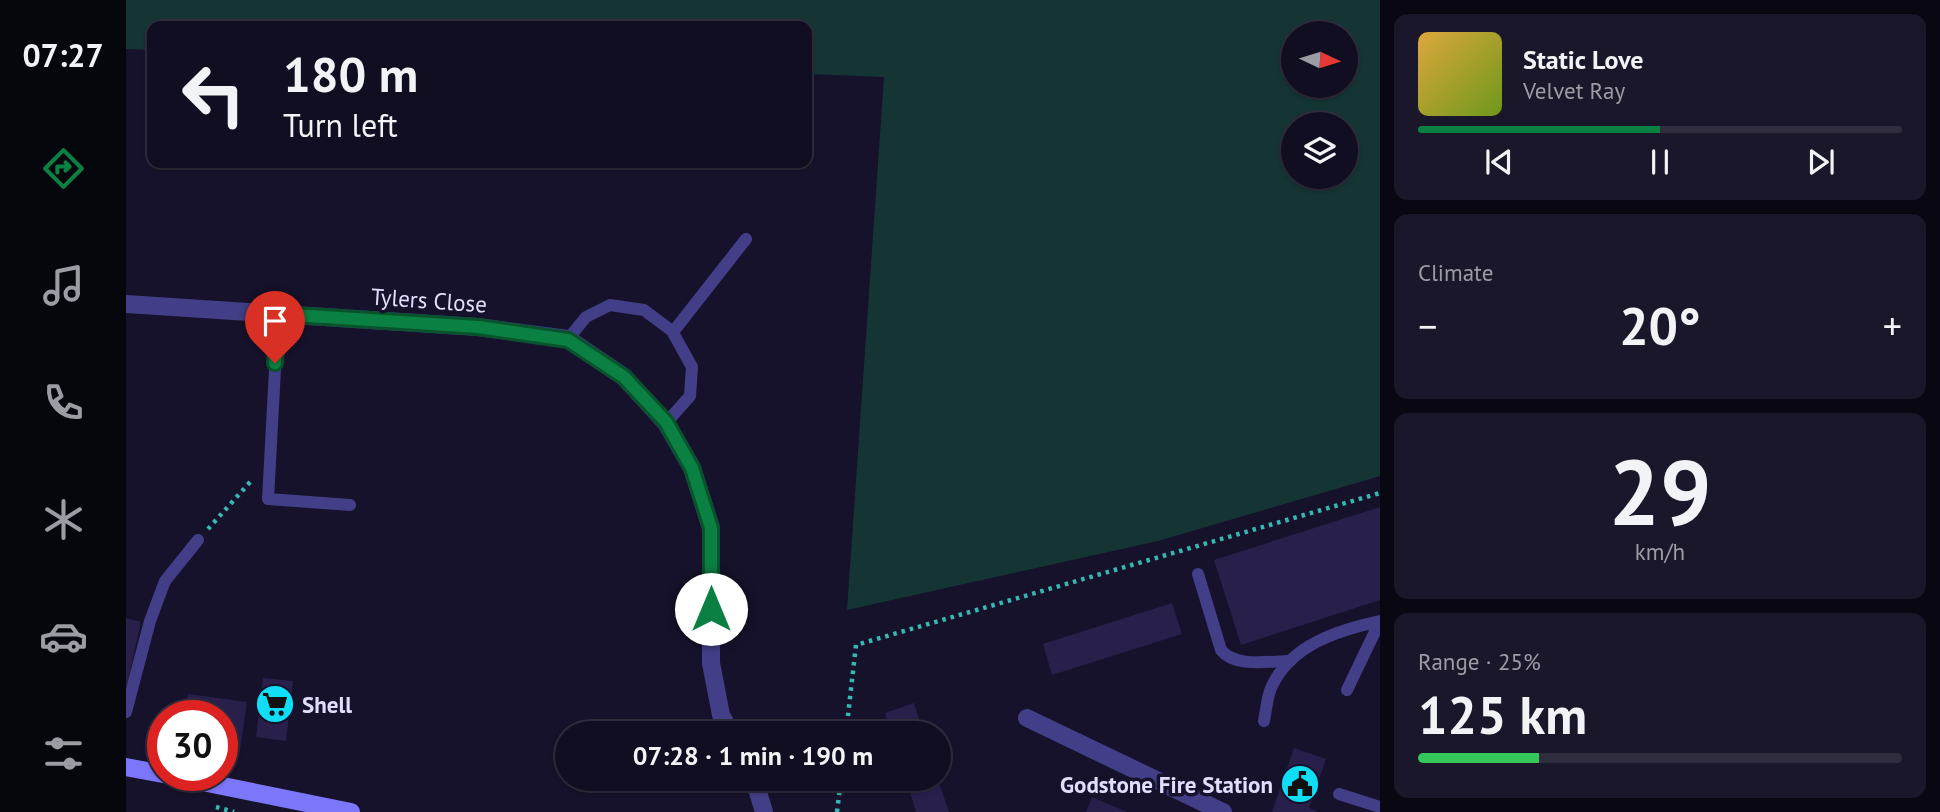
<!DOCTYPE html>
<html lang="en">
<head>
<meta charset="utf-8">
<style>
  body { margin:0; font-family:"PT Sans",sans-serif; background:#191729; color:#f1f3f6; height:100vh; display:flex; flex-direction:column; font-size:26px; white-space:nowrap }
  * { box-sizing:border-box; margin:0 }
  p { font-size:23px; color:#9c9ca5 }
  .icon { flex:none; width:38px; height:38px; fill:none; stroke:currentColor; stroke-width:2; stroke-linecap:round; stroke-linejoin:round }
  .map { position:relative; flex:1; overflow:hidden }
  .panel { display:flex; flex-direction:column; gap:14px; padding:14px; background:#090812; width:560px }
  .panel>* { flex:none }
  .hud { position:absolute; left:21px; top:21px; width:665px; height:147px; border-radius:14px; box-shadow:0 2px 5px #0004,0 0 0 2px #302e3e; background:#100e20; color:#f1f3f6; overflow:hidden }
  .needle { width:46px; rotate:94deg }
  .buttons { position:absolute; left:1155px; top:21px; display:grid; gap:14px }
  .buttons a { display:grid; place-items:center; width:77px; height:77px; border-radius:50%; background:#100e20; box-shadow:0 2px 5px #0004,0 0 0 2px #302e3e; font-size:35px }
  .speed { position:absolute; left:21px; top:700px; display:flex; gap:14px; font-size:35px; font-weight:700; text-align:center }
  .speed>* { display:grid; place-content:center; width:91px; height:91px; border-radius:50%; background:#100e20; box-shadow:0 2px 5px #0004,0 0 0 2px #302e3e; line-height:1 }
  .speed .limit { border:10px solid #d22; background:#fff; color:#111 }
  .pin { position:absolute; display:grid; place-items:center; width:60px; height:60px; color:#fff; margin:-72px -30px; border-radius:50% 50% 50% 0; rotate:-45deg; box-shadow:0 0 7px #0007 }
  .pin .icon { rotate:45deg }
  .me { position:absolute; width:77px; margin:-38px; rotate:0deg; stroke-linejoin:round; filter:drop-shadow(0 0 5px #0008) }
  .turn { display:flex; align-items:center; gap:24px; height:147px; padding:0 21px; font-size:32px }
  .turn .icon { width:91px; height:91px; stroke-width:2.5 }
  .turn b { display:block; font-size:49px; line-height:60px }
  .big { font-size:52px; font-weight:800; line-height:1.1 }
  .panel .widget { flex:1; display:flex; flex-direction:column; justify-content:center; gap:10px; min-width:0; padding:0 24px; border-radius:14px; background:#191729 }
  .panel .dial { align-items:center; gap:0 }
  .dial b { font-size:91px; line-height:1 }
  .song { display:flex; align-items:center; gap:21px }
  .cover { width:84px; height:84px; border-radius:10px; background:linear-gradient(135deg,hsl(40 70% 55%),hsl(80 70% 35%)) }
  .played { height:7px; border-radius:4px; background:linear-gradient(90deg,#0b8043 50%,#302e3e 50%) }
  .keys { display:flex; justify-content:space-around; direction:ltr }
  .heat { display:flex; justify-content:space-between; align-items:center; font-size:38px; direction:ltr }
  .charge { height:10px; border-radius:5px; background:linear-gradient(90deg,#34c759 25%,#302e3e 0) }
  .trip { position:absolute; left:429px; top:721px; width:396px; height:70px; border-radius:35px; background:#100e20; box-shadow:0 2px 5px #0004,0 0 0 2px #302e3e; font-weight:800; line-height:70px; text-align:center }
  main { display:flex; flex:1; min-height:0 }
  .tabs { display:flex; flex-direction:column; width:126px; justify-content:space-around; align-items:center; background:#06060d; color:#9c9ca5 }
  .tabs .icon { width:49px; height:49px }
  .tabs .on { color:#0b8043 }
  .tabs b { font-size:32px; color:#f1f3f6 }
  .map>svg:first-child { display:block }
</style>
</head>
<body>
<main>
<nav class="tabs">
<b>07:27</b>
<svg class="icon on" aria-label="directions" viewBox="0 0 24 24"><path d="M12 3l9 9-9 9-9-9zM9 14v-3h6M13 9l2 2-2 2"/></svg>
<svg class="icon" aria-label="music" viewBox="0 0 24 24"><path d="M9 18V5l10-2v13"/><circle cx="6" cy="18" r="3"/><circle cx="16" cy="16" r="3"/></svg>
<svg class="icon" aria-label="phone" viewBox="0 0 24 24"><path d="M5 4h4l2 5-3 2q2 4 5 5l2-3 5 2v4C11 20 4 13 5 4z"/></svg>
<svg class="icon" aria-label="climate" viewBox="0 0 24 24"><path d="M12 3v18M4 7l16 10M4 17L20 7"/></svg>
<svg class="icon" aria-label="car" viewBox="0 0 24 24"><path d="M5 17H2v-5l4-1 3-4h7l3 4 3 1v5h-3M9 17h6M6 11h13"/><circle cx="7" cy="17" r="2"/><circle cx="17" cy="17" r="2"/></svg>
<svg class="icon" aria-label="filters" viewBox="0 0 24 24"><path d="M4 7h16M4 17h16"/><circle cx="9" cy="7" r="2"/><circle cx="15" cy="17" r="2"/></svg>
</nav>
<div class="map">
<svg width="1254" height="812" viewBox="0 0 1254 812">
  <rect width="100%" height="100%" fill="#16122b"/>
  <path fill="#153434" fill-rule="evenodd" d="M0,0H1254V476L1032,541L721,610L758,77L681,74V26H26V50L0,49ZM1167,33H1220V86H1167ZM1167,124H1220V177H1167Z"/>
  <g fill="#281f4b">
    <polygon points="1254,507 1254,600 1115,645 1088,560"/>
    <polygon points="1046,603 1056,634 926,675 917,644"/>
    <polygon points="0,618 15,622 1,685 0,685"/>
    <polygon points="137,678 167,681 160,741 130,737"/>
    <polygon points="62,694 121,702 113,757 96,754 96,716 59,716"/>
    <polygon points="788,703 797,733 765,733 759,713"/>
    <polygon points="1168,748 1200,759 1183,808 1192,812 1146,812"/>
    <polygon points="780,779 812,779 823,812 790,812"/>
    <polygon points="966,797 1001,812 960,812"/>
  </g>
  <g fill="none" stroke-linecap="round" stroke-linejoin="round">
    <g stroke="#35b9b3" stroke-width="4.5" stroke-dasharray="3.5 5" stroke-linecap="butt">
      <polyline points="82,529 125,481"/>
      <polyline points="720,733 730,645 1254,493"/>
      <polyline points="90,807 108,812"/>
      <polyline points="711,812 715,779"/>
    </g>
    <g stroke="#423f88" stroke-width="12">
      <polyline points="152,314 142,499 224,505"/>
      <polyline points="547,332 620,239"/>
      <polyline points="442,339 460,317 484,305 518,310 546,331 566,367 564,396 540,423"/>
      <path d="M1072,574L1095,650C1109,668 1143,661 1164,661"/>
      <polyline points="0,712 24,621 39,581 72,540"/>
      <path d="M1138,721C1140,711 1141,698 1145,688C1164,645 1212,630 1254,621L1221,690"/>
      <polyline points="1213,794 1254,807"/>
    </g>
    <g stroke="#423f88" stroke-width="18">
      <polyline points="0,304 352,327 442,339 498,377 540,423 566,468 585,528 585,663 595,715 605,733"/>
      <polyline points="901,718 1097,812"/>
      <polyline points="628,779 638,812"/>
    </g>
    <g stroke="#7c77fa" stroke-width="18">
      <polyline points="0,767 37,774"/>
      <polyline points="42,775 225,812"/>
    </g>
  </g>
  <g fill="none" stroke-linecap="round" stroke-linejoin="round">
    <g stroke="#07532c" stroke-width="18">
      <polyline id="route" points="149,363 152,314 352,327 442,340 498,377 540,422 566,468 585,528 585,609"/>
    </g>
    <use href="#route" stroke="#0b8043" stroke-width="12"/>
  </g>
  <defs>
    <g id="supermarket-disc" transform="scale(2.0125)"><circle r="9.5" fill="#10def7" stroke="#16122b"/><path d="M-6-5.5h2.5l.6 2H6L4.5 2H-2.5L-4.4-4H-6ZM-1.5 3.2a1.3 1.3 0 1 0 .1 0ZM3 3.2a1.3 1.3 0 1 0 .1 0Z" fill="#111"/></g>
    <g id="civic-disc" transform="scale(2.0125)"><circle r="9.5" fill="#10def7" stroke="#16122b"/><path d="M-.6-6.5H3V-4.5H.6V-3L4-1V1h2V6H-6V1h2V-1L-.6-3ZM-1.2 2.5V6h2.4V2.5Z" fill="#111"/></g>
  </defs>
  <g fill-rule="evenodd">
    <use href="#supermarket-disc" x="149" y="704"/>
    <use href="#civic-disc" x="1174" y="784"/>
  </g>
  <g text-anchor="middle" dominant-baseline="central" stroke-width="7" stroke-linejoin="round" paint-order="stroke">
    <g font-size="23" fill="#e1ddfe" stroke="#16122b">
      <text transform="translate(303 300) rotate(4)">Tylers Close</text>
    </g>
    <g font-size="23" font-weight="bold" fill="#e1ddfe" stroke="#16122b" text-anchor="start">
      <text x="176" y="704">Shell</text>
      <text x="1147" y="784" text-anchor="end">Godstone Fire Station</text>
    </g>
  </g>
</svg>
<div class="buttons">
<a><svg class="needle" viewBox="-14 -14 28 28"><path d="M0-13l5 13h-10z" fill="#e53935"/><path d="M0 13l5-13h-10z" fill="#9c9ca5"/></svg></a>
<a><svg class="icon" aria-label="layers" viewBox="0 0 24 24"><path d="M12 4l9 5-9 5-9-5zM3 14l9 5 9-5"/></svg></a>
</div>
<div class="speed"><div class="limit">30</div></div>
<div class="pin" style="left:149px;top:363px;background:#d93025"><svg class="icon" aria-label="arrive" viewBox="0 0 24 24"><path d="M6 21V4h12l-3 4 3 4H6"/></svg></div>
<svg class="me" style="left:585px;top:609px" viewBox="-20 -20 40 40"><circle r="19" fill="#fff"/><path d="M0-13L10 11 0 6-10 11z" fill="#0b8043"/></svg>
<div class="trip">07:28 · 1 min · 190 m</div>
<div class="hud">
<div class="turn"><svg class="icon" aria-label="left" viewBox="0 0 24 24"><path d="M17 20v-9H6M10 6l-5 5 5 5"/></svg><div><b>180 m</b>Turn left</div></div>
</div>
</div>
<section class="panel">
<div class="widget">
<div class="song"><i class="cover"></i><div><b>Static Love</b><p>Velvet Ray</p></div></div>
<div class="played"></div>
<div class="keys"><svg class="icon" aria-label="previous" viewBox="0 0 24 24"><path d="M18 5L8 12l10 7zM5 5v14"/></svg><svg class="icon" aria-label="pause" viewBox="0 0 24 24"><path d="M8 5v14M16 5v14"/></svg><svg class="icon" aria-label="next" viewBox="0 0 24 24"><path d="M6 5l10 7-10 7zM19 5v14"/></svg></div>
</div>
<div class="widget"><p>Climate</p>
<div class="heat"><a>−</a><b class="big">20°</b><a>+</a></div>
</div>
<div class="widget dial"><b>29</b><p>km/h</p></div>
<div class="widget"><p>Range · 25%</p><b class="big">125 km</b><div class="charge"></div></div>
</section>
</main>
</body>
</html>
